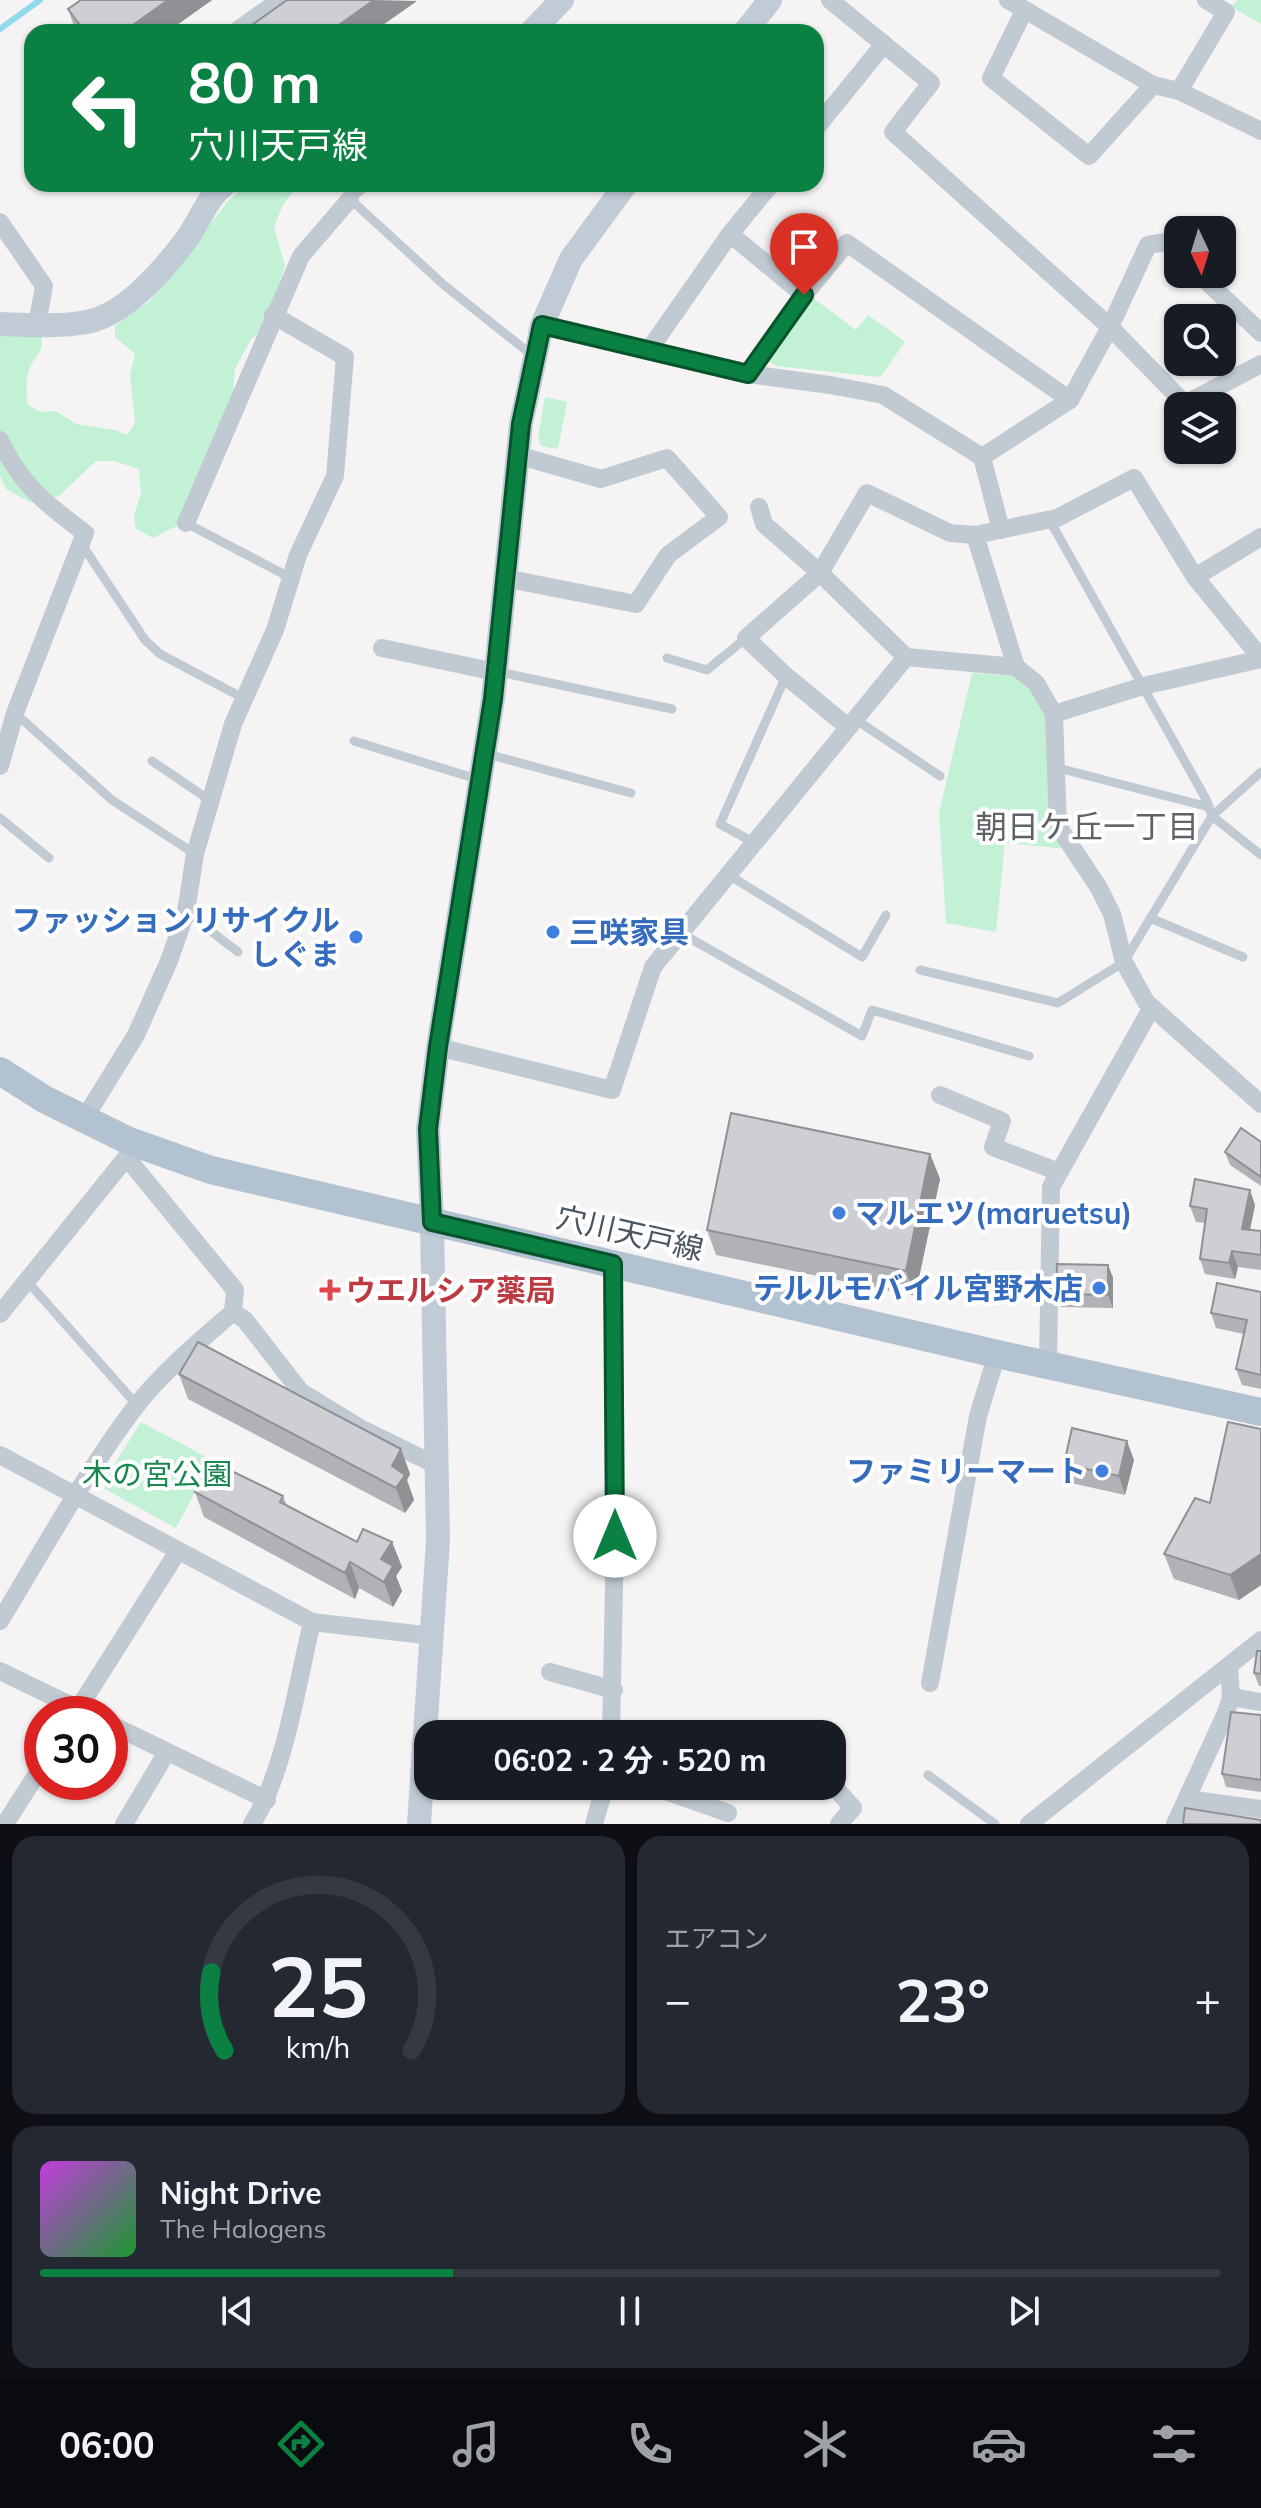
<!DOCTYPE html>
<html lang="ja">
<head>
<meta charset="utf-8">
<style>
  body { margin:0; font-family:Mulish,"Noto Sans JP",sans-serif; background:#242831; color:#f1f3f6; height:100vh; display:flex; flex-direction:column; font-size:30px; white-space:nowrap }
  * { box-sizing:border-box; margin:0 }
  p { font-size:26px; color:#9ea1a6 }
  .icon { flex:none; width:44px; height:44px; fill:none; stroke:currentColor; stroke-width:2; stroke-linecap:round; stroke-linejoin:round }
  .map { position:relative; height:1824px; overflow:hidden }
  .sheet { display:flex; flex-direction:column; gap:12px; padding:12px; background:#0d0f14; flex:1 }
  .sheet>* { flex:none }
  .top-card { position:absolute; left:24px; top:24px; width:800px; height:168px; border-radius:24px; box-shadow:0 2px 6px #0004; background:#0b8043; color:#fff; overflow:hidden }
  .needle { width:52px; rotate:176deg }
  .buttons { position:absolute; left:1164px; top:216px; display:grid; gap:16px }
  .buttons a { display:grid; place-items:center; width:72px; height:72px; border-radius:16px; background:#171b24; box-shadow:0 2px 6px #0004; font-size:40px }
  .speed { position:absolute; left:24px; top:1696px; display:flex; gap:16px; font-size:40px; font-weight:700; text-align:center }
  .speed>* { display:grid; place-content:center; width:104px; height:104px; border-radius:50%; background:#171b24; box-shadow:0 2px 6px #0004; line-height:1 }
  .speed .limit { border:12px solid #d22; background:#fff; color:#111 }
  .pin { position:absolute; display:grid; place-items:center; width:68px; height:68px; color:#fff; margin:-82px -34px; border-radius:50% 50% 50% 0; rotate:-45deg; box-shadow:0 0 8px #0007 }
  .pin .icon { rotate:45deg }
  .me { position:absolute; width:88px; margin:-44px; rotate:0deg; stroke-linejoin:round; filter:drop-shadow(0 0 6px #0008) }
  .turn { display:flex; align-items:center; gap:28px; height:168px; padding:0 32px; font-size:36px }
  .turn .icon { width:104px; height:104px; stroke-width:2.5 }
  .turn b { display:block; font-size:56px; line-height:68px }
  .big { font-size:60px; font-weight:700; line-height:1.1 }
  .sheet .widget { flex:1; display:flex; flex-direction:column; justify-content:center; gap:12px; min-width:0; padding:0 28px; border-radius:24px; background:#242831 }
  .sheet .dial { align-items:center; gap:0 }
  .dial svg { height:208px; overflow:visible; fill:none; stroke:#363941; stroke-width:7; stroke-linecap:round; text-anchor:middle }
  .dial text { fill:#f1f3f6; stroke:none }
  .song { display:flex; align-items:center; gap:24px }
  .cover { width:96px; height:96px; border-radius:12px; background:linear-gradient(135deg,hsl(290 70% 55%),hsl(130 70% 35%)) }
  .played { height:8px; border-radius:4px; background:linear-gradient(90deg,#0b8043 35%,#363941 35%) }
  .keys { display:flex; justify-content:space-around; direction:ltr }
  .heat { display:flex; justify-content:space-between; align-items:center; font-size:44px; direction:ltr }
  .sheet .tiles { flex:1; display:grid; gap:12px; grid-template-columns:1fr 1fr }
  .widget:last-child { grid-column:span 2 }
  .trip { position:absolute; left:414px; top:1720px; width:432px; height:80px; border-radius:24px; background:#171b24; box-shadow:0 2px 6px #0004; font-weight:700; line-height:80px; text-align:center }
  .tab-bar { display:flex; height:128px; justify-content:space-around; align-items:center; background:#090b0e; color:#9ea1a6 }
  .tab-bar .icon { width:56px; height:56px }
  .tab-bar .active { color:#0b8043 }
  .tab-bar b { font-size:36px; color:#f1f3f6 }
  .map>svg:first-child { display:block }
</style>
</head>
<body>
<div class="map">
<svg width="1261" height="1824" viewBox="0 0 1261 1824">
  <rect width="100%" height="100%" fill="#f5f3f3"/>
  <g fill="#c3f1d5">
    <polygon points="1237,0 1261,0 1261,24 1232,7"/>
    <path d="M246,184H298L282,207L274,227L285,266L264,329L251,339L235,369L233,392L220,441L185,522L153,538L136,529L134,516L141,493L139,469L114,461H96L59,496L30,502L6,489L0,476V330L41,335C44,353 38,352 31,365C25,377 26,392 28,405L41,412L56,411L76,424L115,430L127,435L135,423L130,375L135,354L115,337V326L151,300L228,201Z"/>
    <polygon points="812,297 856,330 868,315 905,342 880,377 776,366 769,361 769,352"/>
    <polygon points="545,397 567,402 558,449 541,446 538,438"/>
    <polygon points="972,673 1015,676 1035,692 1046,713 1067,849 1005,843 996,932 946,923 939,813"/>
    <polygon points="141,1422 212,1460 176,1528 105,1489 104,1481"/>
  </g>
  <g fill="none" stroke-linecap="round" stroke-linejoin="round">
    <polyline stroke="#90daee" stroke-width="6" points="0,29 40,0"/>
    <g stroke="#c1cad2" stroke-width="9">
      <polyline points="368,184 350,199 444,285 533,356"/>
      <polyline points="1049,519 1207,801 1212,816 1261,855"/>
      <polyline points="186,523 291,578"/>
      <polyline points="81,543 145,640 160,654 245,699"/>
      <polyline points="667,658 707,670 746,638"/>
      <polyline points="499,672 672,709"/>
      <polyline points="15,713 112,800 195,854"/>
      <polyline points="855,719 940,776"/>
      <polyline points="354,741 480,780"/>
      <polyline points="487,754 631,793"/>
      <polyline points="152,761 211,801"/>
      <polyline points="1054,767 1209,807"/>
      <polyline points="0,818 49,858"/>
      <polyline points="753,842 720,824 786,676"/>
      <polyline points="727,874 862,957 886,915"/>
      <polyline points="186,912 238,952"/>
      <polyline points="1150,918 1243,957"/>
      <polyline points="679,932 862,1036 872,1010 1029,1056"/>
      <polyline points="920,970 1058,1003 1124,962 1212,816 1261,772"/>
      <polyline points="27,1281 137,1405"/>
      <polyline points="928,1775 995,1824"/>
    </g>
    <g stroke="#c1cad2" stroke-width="18">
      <polyline points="830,0 931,83 893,132 1110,327 1185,404 1261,364"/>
      <polyline points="1008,0 1153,85 1179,91 1261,131"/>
      <polyline points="1024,11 991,78 1089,156 1153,85"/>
      <polyline points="235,32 280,0"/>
      <polyline points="1179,91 1226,12 1206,0"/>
      <polyline points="816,128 884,44"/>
      <polyline points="0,222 44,286 37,325"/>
      <polyline points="730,234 804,295"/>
      <polyline points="1199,274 1261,333"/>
      <polyline points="542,325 748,374 830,385 883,395 982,457 1001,530"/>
      <polyline points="649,350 730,234 771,184"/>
      <polyline points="748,374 804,295 847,243 1070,400"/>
      <path d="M0,440C20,484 47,505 85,533L15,713L0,766"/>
      <polyline points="982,457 1070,400 1110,327 1148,245 1166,242 1178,254"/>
      <polyline points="759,507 764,524 820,573 906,657 1016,667 1036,683 1054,714 1058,826 1099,888 1112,914 1124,962 1146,1002 1261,1104"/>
      <polyline points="186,523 301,256 350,199"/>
      <polyline points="975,535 1016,667"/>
      <polyline points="1195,577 1261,537"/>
      <polyline points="504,578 636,604 668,555 719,517 667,458 601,479 517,455"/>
      <polyline points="382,648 496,672"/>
      <polyline points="1054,714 1143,686 1261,659"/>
      <polyline points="848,727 786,676 746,638 820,573 867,493 950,533 975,535 1057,518 1134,478 1195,577 1261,658"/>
      <polyline points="438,1047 612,1090 653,967 906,657"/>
      <polyline points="940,1095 1002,1121 993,1147 1059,1172"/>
      <polyline points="84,1119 136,1035 169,961 186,912 195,854 233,724 275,630 298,555 335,476 345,357 273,315"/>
      <polyline points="127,1158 235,1290 233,1312 245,1320 301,1392 360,1428 438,1466"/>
      <polyline points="0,1314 134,1148"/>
      <polyline points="1048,1365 1051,1187 1152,1007"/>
      <polyline points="0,1455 312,1622 433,1636"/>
      <path d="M0,1621C44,1549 85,1473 136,1406C163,1371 200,1341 233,1312"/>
      <polyline points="0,1671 87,1713"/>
      <polyline points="550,1672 614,1690"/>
      <polyline points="930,1683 978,1416 997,1354"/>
      <polyline points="1231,1697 1261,1702"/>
      <polyline points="75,1714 178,1551"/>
      <polyline points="110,1724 267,1800"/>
      <polyline points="611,1734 615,1536 613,1264"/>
      <polyline points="832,1784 853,1808 839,1824"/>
      <polyline points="651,1786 728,1813"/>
      <polyline points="1187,1799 1261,1809"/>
      <polyline points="5,1824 42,1766"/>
      <polyline points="124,1824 167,1752"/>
      <path d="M252,1824C285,1772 297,1684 312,1622"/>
      <polyline points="594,1824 605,1786"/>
      <polyline points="1029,1824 1261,1640"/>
      <polyline points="1175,1824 1226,1713 1231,1697 1229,1667"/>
    </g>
    <g stroke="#c1cbd6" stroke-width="24">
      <polyline points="531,32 562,0"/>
      <polyline points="745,32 770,0"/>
      <path d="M0,324C29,325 59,327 87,322C125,315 164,269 186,240C200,221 206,199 225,184"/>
      <polyline points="419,1824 438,1541 432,1222 428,1129 438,1047 493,699 521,424 542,325 571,259 626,184"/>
    </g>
    <polyline stroke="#b3c2d1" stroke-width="28" points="0,1071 44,1099 129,1141 211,1170 997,1354 1261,1412"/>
  </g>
  <g fill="#b0b2b7">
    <polygon points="81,0 212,0 167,32 76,32 68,9"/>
    <polygon points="1261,1142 1261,1186 1230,1165 1225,1152"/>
    <polygon points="930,1154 940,1179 915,1296 716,1255 707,1230"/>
    <polygon points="1255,1205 1250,1230 1261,1231 1261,1270 1238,1267 1235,1279 1205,1274 1200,1259 1205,1223 1196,1222 1190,1206"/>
    <polygon points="1108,1265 1113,1278 1113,1308 1061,1307 1056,1294"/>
    <polygon points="1261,1292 1261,1389 1242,1385 1236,1369 1244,1334 1216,1328 1211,1313"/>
    <polygon points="179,1374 401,1449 410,1474 407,1480 414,1500 405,1513 188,1399"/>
    <polygon points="1261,1429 1261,1585 1239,1600 1174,1579 1164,1554 1210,1503"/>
    <polygon points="1134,1460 1125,1495 1071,1483 1064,1464"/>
    <polygon points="195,1492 283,1496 287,1506 357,1542 392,1542 402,1567 396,1576 402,1591 393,1607 359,1588 355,1599 204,1517"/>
    <polygon points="1261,1651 1261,1686 1259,1686 1254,1673"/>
    <polygon points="1261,1715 1261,1792 1226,1787 1222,1774"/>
  </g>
  <g fill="#909195">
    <polygon points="168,0 212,0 167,32 123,32"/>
    <polygon points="374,0 417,1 373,32 329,32"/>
    <polygon points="930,1154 940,1179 915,1296 906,1271"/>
    <polygon points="1250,1190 1255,1205 1247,1244 1242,1229"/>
    <polygon points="1232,1251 1238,1267 1235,1279 1229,1263"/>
    <polygon points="1108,1265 1113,1278 1113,1308 1108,1295"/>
    <polygon points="1127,1441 1134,1460 1125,1495 1119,1476"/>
    <polygon points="401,1449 410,1474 407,1480 414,1500 405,1513 396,1488 392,1466"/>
    <polygon points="392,1542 402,1567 396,1576 402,1591 393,1607 384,1582 381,1559"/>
    <polygon points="1261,1554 1261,1585 1239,1600 1230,1575"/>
    <polygon points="350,1562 359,1588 355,1599 345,1573"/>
  </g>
  <g fill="#cdcfd5" stroke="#909195" stroke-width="2">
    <polygon points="81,0 168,0 123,32 85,32 68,9"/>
    <polygon points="287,0 374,0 329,32 242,32"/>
    <polygon points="731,1113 930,1154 906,1271 707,1230"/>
    <polygon points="1241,1128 1261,1142 1261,1177 1225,1152"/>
    <polygon points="1195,1179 1250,1190 1242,1229 1261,1231 1261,1255 1232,1251 1229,1263 1200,1259 1207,1209 1190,1206"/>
    <polygon points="1057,1264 1108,1265 1108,1295 1056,1294"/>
    <polygon points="1217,1283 1261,1292 1261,1375 1236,1369 1247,1320 1211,1313"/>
    <polygon points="198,1342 401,1449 392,1466 405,1475 396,1488 179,1374"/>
    <polygon points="1228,1422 1261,1429 1261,1554 1230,1575 1164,1554 1195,1498 1210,1503"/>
    <polygon points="1072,1428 1127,1441 1119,1476 1064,1464"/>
    <polygon points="211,1461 283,1496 280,1502 357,1542 363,1529 392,1542 381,1559 393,1566 384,1582 350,1562 345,1573 195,1492"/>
    <polygon points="1257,1651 1261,1651 1261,1674 1254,1673"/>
    <polygon points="1231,1712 1261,1715 1261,1780 1222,1774"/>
    <polygon points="1185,1808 1261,1820 1261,1824 1183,1824"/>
  </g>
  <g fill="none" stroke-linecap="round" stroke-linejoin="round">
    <g stroke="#07532c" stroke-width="20">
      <polyline id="route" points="615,1536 613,1264 432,1222 428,1129 438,1047 493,699 521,424 542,325 748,374 804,295"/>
    </g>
    <use href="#route" stroke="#0b8043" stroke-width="14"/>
  </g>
  <g fill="#3f7fe0" stroke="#fff" stroke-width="3">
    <circle cx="553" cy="932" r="8"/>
    <circle cx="356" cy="937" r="8"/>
    <circle cx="839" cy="1213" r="8"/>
    <circle cx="1099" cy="1288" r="8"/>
    <circle cx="1102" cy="1471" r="8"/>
  </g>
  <path fill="#e0444e" stroke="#fff" stroke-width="3" d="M326 1278h8v8h8v8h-8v8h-8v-8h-8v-8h8z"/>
  <g text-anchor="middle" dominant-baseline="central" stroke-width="8" stroke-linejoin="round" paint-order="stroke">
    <g font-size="30" font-weight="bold" fill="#366cbe" stroke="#fff" text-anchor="end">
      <text x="340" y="920">ファッションリサイクル<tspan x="340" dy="34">しぐま</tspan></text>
      <text x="569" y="932" text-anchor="start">三咲家具</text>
      <text x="855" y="1213" text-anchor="start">マルエツ(maruetsu)</text>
      <text x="1083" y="1288">テルルモバイル宮野木店</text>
      <text x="1086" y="1471">ファミリーマート</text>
    </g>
    <g font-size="30" fill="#4a5661" stroke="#fff">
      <text transform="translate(630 1233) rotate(13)">穴川天戸線</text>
    </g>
    <g font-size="30" font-weight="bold" fill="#be3a42" stroke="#fff" text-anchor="start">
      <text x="346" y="1290">ウエルシア薬局</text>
    </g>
    <g font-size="30" fill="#17864f" stroke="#fff">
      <text x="157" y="1474">木の宮公園</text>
    </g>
    <g font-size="32" fill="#5f6368" stroke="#fff">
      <text x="1087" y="826">朝日ケ丘一丁目</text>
    </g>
  </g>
</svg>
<div class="buttons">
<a><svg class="needle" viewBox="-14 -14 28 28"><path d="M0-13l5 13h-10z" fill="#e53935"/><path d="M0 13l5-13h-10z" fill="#9ea1a6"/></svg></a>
<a><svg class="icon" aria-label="search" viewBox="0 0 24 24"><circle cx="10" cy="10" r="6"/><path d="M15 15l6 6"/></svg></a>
<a><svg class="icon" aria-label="layers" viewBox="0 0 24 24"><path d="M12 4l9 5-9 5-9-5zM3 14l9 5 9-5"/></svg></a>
</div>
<div class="speed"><div class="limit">30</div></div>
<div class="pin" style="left:804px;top:295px;background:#d93025"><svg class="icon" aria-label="arrive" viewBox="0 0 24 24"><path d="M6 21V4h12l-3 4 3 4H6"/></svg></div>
<svg class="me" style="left:615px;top:1536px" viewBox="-20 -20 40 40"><circle r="19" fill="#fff"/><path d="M0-13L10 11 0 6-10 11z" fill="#0b8043"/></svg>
<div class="trip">06:02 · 2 分 · 520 m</div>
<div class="top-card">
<div class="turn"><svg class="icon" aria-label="left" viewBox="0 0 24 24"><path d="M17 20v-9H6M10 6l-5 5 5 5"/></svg><div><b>80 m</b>穴川天戸線</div></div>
</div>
</div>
<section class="sheet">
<div class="tiles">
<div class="widget dial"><svg viewBox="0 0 100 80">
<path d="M14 69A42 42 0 1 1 86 69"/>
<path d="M14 69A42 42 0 0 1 9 39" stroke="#0b8043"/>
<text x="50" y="56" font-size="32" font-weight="700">25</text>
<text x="50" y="72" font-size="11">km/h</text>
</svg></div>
<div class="widget"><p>エアコン</p>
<div class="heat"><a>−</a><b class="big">23°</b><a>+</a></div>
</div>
<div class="widget">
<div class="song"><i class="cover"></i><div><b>Night Drive</b><p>The Halogens</p></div></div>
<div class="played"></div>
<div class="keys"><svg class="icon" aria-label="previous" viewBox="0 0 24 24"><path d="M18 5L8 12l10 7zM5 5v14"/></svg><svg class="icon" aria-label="pause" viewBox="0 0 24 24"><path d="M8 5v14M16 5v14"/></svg><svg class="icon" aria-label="next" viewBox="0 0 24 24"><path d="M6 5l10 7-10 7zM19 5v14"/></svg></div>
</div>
</div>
</section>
<nav class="tab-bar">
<b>06:00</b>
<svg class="icon active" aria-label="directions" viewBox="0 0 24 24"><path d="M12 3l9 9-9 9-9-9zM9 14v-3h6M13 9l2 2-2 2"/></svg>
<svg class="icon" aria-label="music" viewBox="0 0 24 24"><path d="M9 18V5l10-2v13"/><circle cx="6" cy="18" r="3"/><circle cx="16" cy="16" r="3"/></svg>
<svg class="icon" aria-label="phone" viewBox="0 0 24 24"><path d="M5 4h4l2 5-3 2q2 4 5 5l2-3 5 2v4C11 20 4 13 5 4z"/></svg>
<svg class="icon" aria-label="climate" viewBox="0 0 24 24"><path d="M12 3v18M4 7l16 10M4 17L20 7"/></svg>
<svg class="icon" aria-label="car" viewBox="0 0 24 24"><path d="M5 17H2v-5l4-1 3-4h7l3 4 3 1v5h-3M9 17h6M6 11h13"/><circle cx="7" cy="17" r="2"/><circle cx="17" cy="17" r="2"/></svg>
<svg class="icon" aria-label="filters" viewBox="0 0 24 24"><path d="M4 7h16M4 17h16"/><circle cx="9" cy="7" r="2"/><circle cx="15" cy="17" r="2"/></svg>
</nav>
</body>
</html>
